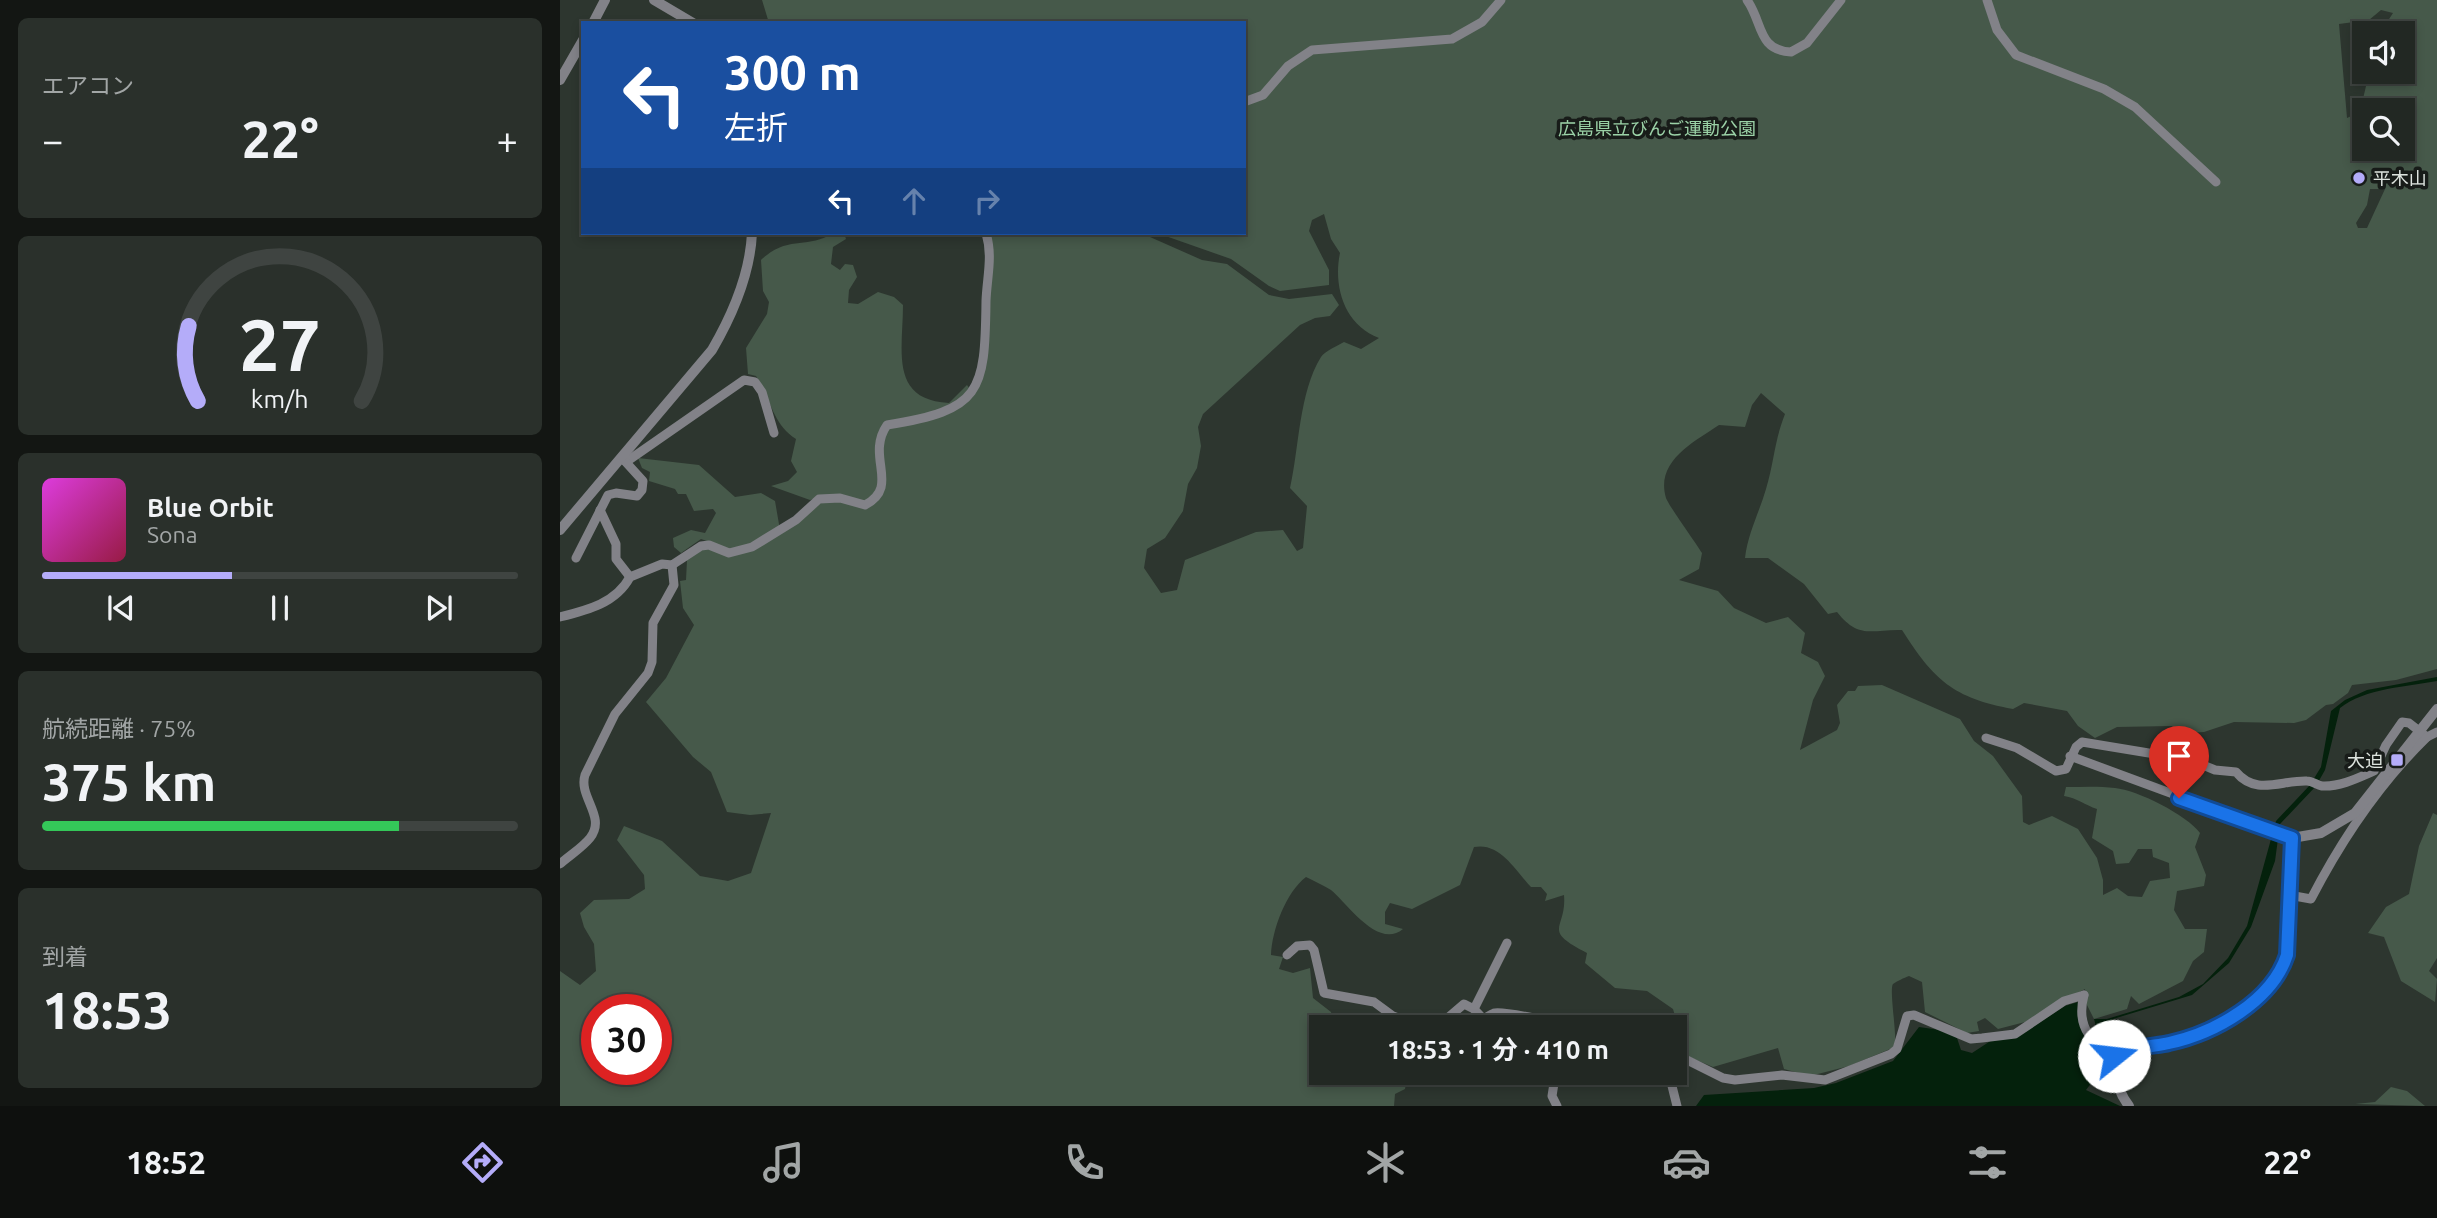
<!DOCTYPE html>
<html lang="ja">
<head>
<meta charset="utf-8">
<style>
  body { margin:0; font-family:Ubuntu,"Noto Sans JP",sans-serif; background:#2a302b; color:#f1f3f6; height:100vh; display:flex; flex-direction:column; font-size:26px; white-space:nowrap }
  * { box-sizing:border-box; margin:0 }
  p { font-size:23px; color:#a2a6a6 }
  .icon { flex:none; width:38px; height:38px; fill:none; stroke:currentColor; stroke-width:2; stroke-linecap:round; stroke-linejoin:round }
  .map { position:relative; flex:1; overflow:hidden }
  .panel { display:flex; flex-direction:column; gap:18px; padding:18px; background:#131613; width:560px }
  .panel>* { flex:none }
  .guide { position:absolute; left:21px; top:21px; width:665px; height:214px; border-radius:0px; box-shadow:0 4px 10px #0003,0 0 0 2px #3f4441; background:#1a4fa0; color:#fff; overflow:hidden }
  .tools { position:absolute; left:1792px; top:21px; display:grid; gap:14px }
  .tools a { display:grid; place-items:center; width:63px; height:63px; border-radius:0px; background:#222823; box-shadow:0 4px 10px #0003,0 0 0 2px #3f4441; font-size:35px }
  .speed { position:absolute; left:21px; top:994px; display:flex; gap:14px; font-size:35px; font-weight:700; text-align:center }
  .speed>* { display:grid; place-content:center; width:91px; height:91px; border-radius:50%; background:#222823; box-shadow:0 4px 10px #0003,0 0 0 2px #3f4441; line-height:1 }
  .speed .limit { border:10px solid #d22; background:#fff; color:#111 }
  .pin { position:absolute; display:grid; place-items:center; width:60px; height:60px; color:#fff; margin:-72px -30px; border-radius:50% 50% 50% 0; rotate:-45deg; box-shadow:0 0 7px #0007 }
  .pin .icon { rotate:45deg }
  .me { position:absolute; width:77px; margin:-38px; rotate:74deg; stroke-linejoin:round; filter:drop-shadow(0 0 5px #0008) }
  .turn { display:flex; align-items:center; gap:24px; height:147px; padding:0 28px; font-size:32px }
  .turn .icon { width:91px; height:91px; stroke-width:2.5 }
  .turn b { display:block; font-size:49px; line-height:60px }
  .lanes { display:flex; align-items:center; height:66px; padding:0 28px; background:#0003; justify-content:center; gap:35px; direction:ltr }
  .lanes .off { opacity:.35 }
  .big { font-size:52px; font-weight:700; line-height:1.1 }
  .panel .widget { flex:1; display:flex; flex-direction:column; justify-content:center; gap:10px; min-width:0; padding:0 24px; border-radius:10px; background:#2a302b }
  .panel .dial { align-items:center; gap:0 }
  .dial svg { height:182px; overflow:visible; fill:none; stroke:#3f4441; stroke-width:7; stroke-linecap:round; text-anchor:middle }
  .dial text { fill:#f1f3f6; stroke:none }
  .song { display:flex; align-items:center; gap:21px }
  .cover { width:84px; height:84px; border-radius:10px; background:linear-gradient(135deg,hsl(300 70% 55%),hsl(340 70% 35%)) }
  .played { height:7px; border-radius:4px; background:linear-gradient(90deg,#b4acf9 40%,#3f4441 40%) }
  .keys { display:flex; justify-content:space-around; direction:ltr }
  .heat { display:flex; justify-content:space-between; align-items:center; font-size:38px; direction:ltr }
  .charge { height:10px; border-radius:5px; background:linear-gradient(90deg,#34c759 75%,#3f4441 0) }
  .trip { position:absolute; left:749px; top:1015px; width:378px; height:70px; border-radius:0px; background:#222823; box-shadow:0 4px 10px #0003,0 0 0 2px #3f4441; font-weight:700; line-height:70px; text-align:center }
  .dock { display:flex; height:112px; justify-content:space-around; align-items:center; background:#0e100e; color:#a2a6a6 }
  .dock .icon { width:49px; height:49px }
  .dock .active { color:#b4acf9 }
  .dock b { font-size:32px; color:#f1f3f6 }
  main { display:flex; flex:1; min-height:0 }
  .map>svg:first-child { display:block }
</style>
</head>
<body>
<main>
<section class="panel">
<div class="widget"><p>エアコン</p>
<div class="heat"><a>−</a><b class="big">22°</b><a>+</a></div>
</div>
<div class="widget dial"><svg viewBox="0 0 100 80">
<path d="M14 69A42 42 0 1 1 86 69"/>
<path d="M14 69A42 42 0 0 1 10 36" stroke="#b4acf9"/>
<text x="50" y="56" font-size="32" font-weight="700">27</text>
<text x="50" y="72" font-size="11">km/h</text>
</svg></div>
<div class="widget">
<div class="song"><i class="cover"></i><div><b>Blue Orbit</b><p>Sona</p></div></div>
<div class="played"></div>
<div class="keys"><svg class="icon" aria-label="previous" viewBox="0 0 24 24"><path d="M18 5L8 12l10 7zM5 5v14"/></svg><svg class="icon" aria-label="pause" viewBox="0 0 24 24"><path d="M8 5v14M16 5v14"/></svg><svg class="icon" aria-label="next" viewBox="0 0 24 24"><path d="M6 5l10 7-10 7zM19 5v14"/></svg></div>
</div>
<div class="widget"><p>航続距離 · 75%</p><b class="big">375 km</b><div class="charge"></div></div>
<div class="widget"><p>到着</p><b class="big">18:53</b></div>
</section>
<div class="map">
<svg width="1877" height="1106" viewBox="0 0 1877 1106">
  <rect width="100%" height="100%" fill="#2d362f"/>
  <g fill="#46594a" fill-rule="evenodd">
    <path d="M202,0H1877V669L1836,680L1792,685L1788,693L1773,704L1766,705L1746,720L1734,723L1674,722L1644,732L1629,733L1611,726L1557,727L1535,738L1518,726L1507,711L1464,703L1453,709C1393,698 1374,680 1342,630C1312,629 1299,640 1277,612L1268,614L1244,584L1208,558H1185C1188,533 1199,513 1206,489C1214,463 1214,442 1225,414L1201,393L1192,405L1185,427L1159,425C1134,442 1095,461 1106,498C1109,506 1136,543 1142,553L1139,569L1119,580L1158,591L1174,608L1206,623L1228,617L1245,633L1241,653L1258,662L1265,676L1253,700L1240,750L1277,730L1280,723L1277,705L1288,691H1295L1298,686L1322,685L1400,719L1414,741L1433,756L1462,796L1463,822L1469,825L1492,816L1518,829L1537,858L1543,880V895L1557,888L1568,896L1582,897L1590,881L1610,878L1609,863L1593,857L1592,849H1578L1569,863L1556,864L1553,851L1532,838L1537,809C1525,805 1517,798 1504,796L1506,787C1522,787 1539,786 1555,788C1577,790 1627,815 1640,833L1635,847L1646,875L1644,886L1617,891L1614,910L1625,929H1647L1644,952L1633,961L1623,981L1579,1004L1571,996L1567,1009L1534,1019L1526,1003L1525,989L1465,1022L1438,1029L1425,1018L1417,1022L1419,1031L1407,1033L1365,1012L1362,982L1349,976C1344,978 1337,981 1333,984C1329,989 1337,1034 1335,1047L1289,1066L1250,1076L1224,1069L1218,1048L1153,1067L1115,1051V1038L1120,1033L1113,1009L1087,991L1055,988L1025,963L1027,953C980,929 1007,930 1004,895L985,901L987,894L981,887H971C955,870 940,842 914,847L900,885L852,909L830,903L825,912V924L843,929C818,950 787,903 771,890C763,885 754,881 746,877C726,892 712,930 711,955L723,957L719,969L733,973L750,968L753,998L771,1012L773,1022L780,1013L785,1027H761V1073H848L845,1089L835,1094L834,1106H0V971L20,985L36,971L34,944L24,927L20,913L34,900L69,899L85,889L84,875L57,840L64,826L102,841L140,876L168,881L191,873L211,813L190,815L167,812L151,772L133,757L86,702L106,678L134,625L123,608L120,581L126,580L127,560L141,548L178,554L259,500H280L305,506L323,493L319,446L328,427L401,407L423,372L427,233H581L642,260L667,264L709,295L729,299L772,294L779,305L770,316L755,318L740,325L643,414L638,427L641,446L637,468L628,484L623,511L605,538L587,549L584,568L601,593L617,590L625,560L696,532L723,530L737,551L743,548L747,506L730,488C739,449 739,392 761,357C765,351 777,346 784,342L801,349L819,338C784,325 773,286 780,253L771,239L764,214L752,220L749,231L769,270V285L720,291L709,286L671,259L597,233H684V23H209ZM1821,10L1833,13L1820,33H1843V72H1825L1806,86L1800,112L1787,118L1779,24L1809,20ZM1804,110H1843V149H1804ZM1810,189H1825L1807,228H1798L1796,223L1807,205ZM37,1010H96V1069H37V1048L29,1039C30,1028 37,1022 37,1010Z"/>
    <path d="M273,233H284L286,239L273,247L271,264L280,270L285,264L293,265L297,277L289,290L288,303L298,304L318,292L334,297L343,305C343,350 329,400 389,403L407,385L412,392L400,404L326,425L319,434L322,484L305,504L258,498L250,500L211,486L228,481L237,472L231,461L236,439C212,424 211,398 196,376L188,374L186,348L207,314L209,302L203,291L201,260C229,234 247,250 273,233Z"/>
    <polygon points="78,458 139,465 175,497 201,493 215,501 220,530 178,552 141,539 121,553 114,547 113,538 131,530 145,533 156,513 153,509 134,511 126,494 118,494 115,489 89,481 90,472 82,468"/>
    <polygon points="1873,813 1877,815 1877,958 1869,971 1877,979 1875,1002 1841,981 1824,937 1808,933 1826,907 1849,894 1859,846"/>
    <polygon points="1831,1087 1847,1091 1865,1106 1795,1104 1815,1102"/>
  </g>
  <g fill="#04210c">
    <path d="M1877,677V681C1845,687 1806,688 1780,708L1765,770L1756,786L1720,824L1715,861L1691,927L1669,963L1632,995L1553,1019L1537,1030L1534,1019H1547L1619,997L1643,984L1668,958L1687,926L1716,821L1750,785L1761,767L1771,711L1785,700L1807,690Z"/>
    <polygon points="1518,1002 1524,1035 1533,1050 1550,1058 1526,1090 1560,1106 1136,1106 1144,1095 1254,1088 1276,1083 1333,1061 1359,1027 1387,1031 1397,1038 1401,1050 1412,1053 1432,1040 1459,1036 1505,1006"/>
  </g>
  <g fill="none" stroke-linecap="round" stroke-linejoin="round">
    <g stroke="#828288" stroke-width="9">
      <path d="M1187,0C1203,22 1197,50 1231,52L1247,43L1281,0"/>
      <polyline points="1427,0 1437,30 1456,55 1544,89 1575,107 1656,182"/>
      <polyline points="684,102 703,95 728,66 752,50 892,39 922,22 941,0"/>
      <polyline points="66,462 184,380 195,382 202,392 214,433"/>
      <polyline points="40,510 56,544 56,559 70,577"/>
      <polyline points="16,558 48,495 56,493 77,496 82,490 83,481 63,459"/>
      <path d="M0,617C28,610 56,603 70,577L102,564L112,565L141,546L149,545L169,553L192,547L236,520L259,499L280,498L305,505C341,486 305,457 327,425C421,410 425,393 426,301C427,276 433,257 426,233"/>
      <path d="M1426,738L1457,748L1496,771L1506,769L1516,747L1522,742L1631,760L1655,770L1676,772C1696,796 1721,780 1747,781C1752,781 1757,785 1762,786C1780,787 1798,778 1814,771L1826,745L1842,722L1849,723L1867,737L1877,732"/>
      <polyline points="1510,756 1732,838"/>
      <path d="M0,864C10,855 22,848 30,838C47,817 18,797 25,775L55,714L88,673L92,662L93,623L114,585L112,565"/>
      <path d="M1729,895L1751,899C1782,839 1819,784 1867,737"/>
      <polyline points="727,955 737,946 750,945 754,950 764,993 814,1002 833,1016 863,1027"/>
      <path d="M1524,995C1515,1029 1533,1044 1560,1060"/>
      <path d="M924,1019C928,1017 930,1014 934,1013C942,1010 1002,1024 1013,1027"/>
      <polyline points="877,1027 904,1004 914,1009"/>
      <polyline points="931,1027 914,1009 947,943"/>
      <polyline points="1115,1054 1163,1078 1175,1080 1222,1075 1265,1080 1331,1054 1337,1049 1347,1016 1354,1015 1411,1039 1422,1038 1455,1034 1504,1001 1524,995"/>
      <polyline points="993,1074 999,1078 1014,1073"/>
      <polyline points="995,1077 992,1096 997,1106"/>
      <polyline points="1117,1106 1112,1086 1125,1059"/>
    </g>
    <g stroke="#828288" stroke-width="10">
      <polyline points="94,0 133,23"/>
      <polyline points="33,23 45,0"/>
      <polyline points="0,80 23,40"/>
      <path d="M0,530L152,350C173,314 190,275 192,233"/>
      <path d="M1569,1106C1557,1090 1552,1072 1562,1054C1578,1047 1594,1047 1610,1043C1655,1033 1712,1001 1727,955L1732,838L1761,833L1795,813L1877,709"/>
    </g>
  </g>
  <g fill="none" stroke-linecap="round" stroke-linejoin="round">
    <g stroke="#114b97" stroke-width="18">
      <path id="route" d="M1554,1056L1559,1060C1568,1045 1594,1047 1609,1043C1655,1033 1712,1001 1727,955L1732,838L1619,798"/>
    </g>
    <use href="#route" stroke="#1a73e8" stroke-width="12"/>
  </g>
  <g fill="#b4acf9" stroke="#181c19" stroke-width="2.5">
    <circle cx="1799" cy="178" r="7"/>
    <rect x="1830" y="753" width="14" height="14" rx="3.5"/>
  </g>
  <g text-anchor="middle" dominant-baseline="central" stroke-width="7" stroke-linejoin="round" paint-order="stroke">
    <g font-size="18" fill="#9bd2a7" stroke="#181c19">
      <text x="1097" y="128">広島県立びんご運動公園</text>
    </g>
    <g font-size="18" fill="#dee4df" stroke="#181c19" text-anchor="start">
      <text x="1813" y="178">平木山</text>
      <text x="1823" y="760" text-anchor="end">大迫</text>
    </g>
  </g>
</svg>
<div class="tools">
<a><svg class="icon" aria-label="sound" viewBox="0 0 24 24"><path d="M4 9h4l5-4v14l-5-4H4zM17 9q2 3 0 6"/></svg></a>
<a><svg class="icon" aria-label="search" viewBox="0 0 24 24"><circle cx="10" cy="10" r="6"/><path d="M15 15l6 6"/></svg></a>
</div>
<div class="speed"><div class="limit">30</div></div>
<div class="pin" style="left:1619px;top:798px;background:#d93025"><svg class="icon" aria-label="arrive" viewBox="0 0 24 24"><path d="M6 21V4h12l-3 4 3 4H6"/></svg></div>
<svg class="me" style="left:1554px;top:1056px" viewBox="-20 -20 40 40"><circle r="19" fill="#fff"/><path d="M0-13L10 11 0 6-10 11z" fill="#1a73e8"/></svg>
<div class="trip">18:53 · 1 分 · 410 m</div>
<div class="guide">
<div class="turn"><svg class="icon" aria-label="left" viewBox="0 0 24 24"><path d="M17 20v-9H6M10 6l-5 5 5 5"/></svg><div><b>300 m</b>左折</div></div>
<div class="lanes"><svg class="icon" aria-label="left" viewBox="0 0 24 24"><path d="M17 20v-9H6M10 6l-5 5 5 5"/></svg><svg class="icon off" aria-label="ahead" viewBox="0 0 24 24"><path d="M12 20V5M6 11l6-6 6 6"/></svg><svg class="icon off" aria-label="right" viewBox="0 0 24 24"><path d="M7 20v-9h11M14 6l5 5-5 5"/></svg></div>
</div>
</div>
</main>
<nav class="dock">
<b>18:52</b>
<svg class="icon active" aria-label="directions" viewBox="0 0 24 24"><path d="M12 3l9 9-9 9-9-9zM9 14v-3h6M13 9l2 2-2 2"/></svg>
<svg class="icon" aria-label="music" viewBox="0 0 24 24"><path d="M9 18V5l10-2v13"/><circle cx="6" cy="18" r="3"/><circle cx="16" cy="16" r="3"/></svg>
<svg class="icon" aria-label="phone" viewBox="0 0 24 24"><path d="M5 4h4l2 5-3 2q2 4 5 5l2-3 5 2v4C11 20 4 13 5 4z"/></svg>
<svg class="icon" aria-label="climate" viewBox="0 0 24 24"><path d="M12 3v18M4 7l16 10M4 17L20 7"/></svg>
<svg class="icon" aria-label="car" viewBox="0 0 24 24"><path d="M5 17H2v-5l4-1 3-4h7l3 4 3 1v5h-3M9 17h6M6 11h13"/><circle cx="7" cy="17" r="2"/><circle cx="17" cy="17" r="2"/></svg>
<svg class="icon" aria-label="filters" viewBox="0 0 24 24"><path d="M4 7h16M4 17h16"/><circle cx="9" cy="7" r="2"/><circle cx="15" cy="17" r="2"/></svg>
<b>22°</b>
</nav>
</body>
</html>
